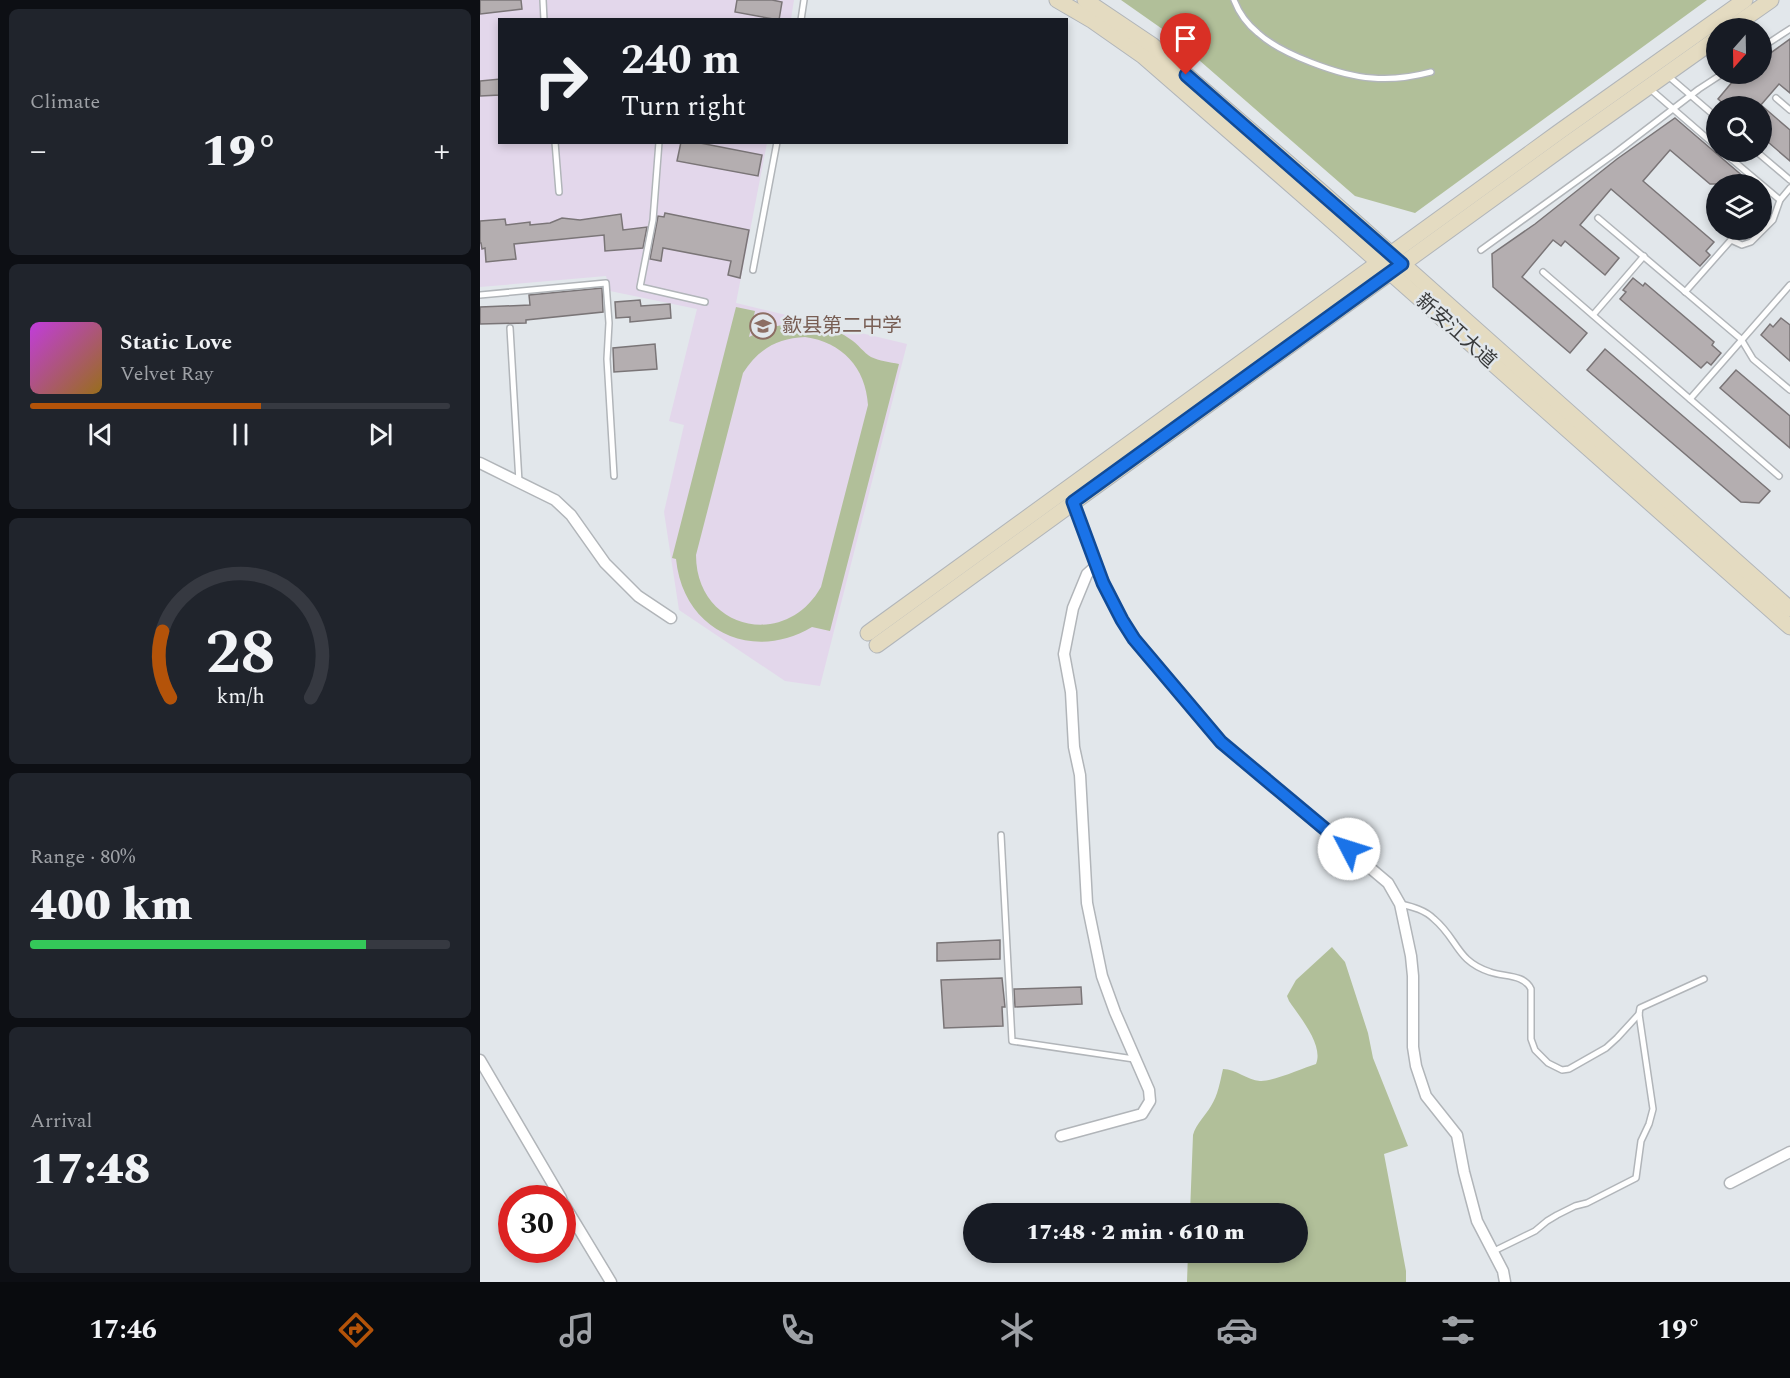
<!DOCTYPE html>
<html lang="en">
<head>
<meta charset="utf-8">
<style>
  body { margin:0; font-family:Spectral,"Noto Sans SC",serif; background:#20242c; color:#f1f3f6; height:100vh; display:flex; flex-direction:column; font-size:22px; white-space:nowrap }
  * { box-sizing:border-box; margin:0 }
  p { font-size:20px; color:#9ea1a6 }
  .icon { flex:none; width:33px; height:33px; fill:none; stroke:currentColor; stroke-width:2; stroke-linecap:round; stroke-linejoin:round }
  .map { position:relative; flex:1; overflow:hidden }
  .side { display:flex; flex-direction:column; gap:9px; padding:9px; background:#0d0f14; width:480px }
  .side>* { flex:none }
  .top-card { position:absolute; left:18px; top:18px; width:570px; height:126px; border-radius:0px; box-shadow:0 3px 9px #0003; background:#171b24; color:#f1f3f6; overflow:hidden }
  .needle { width:39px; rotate:200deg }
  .fabs { position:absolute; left:1226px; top:18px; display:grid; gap:12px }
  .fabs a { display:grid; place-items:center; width:66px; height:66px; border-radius:50%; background:#171b24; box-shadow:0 3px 9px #0003; font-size:30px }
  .speed { position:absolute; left:18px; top:1185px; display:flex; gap:12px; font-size:30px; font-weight:700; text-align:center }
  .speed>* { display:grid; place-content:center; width:78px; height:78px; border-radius:50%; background:#171b24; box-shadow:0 3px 9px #0003; line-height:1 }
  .speed .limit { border:9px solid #d22; background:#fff; color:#111 }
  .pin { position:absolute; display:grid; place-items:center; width:51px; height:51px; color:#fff; margin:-62px -26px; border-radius:50% 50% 50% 0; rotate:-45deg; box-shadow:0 0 6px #0007 }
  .pin .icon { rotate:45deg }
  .me { position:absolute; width:66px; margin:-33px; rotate:310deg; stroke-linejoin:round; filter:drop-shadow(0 0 4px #0008) }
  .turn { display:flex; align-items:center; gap:21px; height:126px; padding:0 24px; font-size:27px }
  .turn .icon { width:78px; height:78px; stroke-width:2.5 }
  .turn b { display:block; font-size:42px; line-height:51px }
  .big { font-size:45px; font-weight:800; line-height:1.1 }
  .side .card { flex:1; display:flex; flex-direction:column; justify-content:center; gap:9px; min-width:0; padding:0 21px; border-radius:9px; background:#20242c }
  .side .dial { align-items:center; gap:0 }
  .dial svg { height:156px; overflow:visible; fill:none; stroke:#363941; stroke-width:7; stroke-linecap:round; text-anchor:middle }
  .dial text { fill:#f1f3f6; stroke:none }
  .song { display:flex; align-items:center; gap:18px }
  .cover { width:72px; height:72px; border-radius:9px; background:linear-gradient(135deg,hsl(290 70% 55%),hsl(40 70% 35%)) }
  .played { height:6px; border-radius:3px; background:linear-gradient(90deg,#b45309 55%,#363941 55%) }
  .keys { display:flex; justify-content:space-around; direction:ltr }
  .heat { display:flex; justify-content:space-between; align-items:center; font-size:33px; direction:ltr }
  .charge { height:9px; border-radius:4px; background:linear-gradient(90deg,#34c759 80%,#363941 0) }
  .trip { position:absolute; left:483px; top:1203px; width:345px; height:60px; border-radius:30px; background:#171b24; box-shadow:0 3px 9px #0003; font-weight:800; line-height:60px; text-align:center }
  .tabs { display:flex; height:96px; justify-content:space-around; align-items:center; background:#090b0e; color:#9ea1a6 }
  .tabs .icon { width:42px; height:42px }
  .tabs .on { color:#b45309 }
  .tabs b { font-size:27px; color:#f1f3f6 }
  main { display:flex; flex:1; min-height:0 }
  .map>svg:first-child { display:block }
</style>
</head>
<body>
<main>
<section class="side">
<div class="card"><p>Climate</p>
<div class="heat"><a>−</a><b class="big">19°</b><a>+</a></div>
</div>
<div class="card">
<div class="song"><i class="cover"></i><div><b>Static Love</b><p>Velvet Ray</p></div></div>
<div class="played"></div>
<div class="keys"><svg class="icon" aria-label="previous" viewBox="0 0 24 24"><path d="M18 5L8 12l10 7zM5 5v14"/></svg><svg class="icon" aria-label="pause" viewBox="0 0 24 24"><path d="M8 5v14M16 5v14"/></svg><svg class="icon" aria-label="next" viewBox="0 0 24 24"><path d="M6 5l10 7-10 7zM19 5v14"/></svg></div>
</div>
<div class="card dial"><svg viewBox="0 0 100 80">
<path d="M14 69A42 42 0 1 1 86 69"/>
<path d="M14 69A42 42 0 0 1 10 35" stroke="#b45309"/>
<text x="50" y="56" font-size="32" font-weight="700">28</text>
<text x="50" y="72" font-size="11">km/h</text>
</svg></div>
<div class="card"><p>Range · 80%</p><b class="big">400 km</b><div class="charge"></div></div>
<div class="card"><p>Arrival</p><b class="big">17:48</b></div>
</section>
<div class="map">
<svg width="1310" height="1282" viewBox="0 0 1310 1282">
  <rect width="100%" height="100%" fill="#e2e7eb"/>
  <polygon fill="#e3d7eb" points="0,0 314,0 311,19 20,20 20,142 287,143 256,303 427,344 340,686 305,681 199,610 184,512 204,425 189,421 217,309 130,291 126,276 0,287"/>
  <g fill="#b1bf99" fill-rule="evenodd">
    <polygon points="641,0 1227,0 935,213 875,196 688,33"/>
    <path d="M256,307L275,311L269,337C302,320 338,317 370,339C378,344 384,353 391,357C399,361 410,362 419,364L350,631L332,627C271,663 203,630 196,559L192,558ZM325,337C362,342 386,368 388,405L341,587C305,651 216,629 216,555L263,373C278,349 298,338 325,337Z"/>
    <path d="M852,947L865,962L888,1033L893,1058L928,1146L904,1154L926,1271V1282H707L708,1253L818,1252V1214L710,1213L713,1135C716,1124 725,1116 731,1106C738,1095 740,1082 743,1069C756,1069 767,1080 780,1081C792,1082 823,1068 836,1064C844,1045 819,1016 809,1001L807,996L816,980Z"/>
  </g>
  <g fill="#b4aeb0" stroke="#7a7577" stroke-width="1.5">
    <polygon points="0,0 41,0 42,9 0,14"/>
    <polygon points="257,0 292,0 302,2 299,20 255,12"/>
    <polygon points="1310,39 1310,93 1299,84 1280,106 1246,106 1238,99 1253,81 1263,74 1281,74 1281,60"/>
    <polygon points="20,79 20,95 0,96 0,81"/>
    <polygon points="1281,105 1310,130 1310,161 1281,136"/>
    <polygon points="1195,118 1272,184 1230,184 1190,150 1163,181 1234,242 1226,251 1230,255 1220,266 1131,189 1100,225 1139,258 1125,275 1085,241 1081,246 1073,240 1042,277 1107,333 1090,353 1013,287 1012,254 1055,224 1137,159"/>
    <polygon points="201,142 215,142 282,155 278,176 197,161"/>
    <polygon points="185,213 269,230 260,278 248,275 251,261 183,248 181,261 170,259 178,216 184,217"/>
    <polygon points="141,214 143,230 167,227 163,248 125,251 124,235 34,244 36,259 6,262 5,248 2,249 1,243 0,243 0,221 25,219 26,225 50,222 50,225 70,223 82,218 100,220"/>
    <polygon points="1153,278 1163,286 1165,283 1234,342 1232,345 1241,353 1231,365 1227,362 1221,368 1140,299 1146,292 1143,290"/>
    <polygon points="122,288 123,312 46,320 46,323 0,324 0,307 50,305 49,295"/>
    <polygon points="160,300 161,306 190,304 191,318 150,322 150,317 136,318 135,302"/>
    <polygon points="1301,318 1310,325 1310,361 1281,335 1290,324 1293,327"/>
    <polygon points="175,344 177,369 134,372 133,348"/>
    <polygon points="1125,349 1290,491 1279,503 1261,502 1107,370"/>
    <polygon points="1256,370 1310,416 1310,448 1240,388"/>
    <polygon points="520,940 520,959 457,961 457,943"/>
    <polygon points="522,978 525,1007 522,1007 523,1026 464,1028 461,980"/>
    <polygon points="601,987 602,1004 535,1007 534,989"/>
  </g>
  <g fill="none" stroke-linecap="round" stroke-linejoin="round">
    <g stroke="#b1b5b9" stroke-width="8">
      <g id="lane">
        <polyline points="63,0 64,20"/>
        <path d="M754,0C759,13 767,24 778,33C801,54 860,76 892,78C912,80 932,77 951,72"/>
        <polyline points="321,20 324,0"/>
        <polyline points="1281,48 1310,29"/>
        <polyline points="1187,75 1236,117"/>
        <polyline points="1169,88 1236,146"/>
        <polyline points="1296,98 1310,110"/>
        <polyline points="75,142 79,192"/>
        <polyline points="179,142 173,220 160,287 225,302"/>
        <polyline points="1243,152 1300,200"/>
        <polyline points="1277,152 1310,180"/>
        <polyline points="1118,218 1261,339 1273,359 1310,390"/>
        <polyline points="1001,250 1134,154 1219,89 1242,74"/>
        <polyline points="273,270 297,142"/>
        <polyline points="1063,272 1299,476"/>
        <polyline points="1205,292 1251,240 1262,245 1271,242 1293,220 1300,200 1310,188"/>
        <polyline points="0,295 126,283 129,323 127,359 134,476"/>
        <polyline points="1113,315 1164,256"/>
        <polyline points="30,328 39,482"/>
        <polyline points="1210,399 1310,285"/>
        <polyline points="521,835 532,1041 654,1059"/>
        <path d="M921,904C933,907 945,910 954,919C978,939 976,961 1010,972C1024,977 1044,974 1051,989V1039L1055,1050L1068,1063L1082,1070L1089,1069L1126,1048L1137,1038L1159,1014"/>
        <polyline points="1014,1251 1055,1231 1067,1221 1077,1215 1095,1206 1107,1203 1156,1178 1161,1141 1169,1124 1173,1109 1159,1014 1160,1008 1224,979"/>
      </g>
    </g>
    <g stroke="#b1b5b9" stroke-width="13">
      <g id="street">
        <polyline points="0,463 75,500 91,515 125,563 158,596 191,618"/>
        <polyline points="593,502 623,583 642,620 654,639 741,742 908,883 920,904 931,956 933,976 933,1047 936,1066 946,1096 977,1135 984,1172 997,1221 1023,1271 1025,1282"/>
        <polyline points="0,1060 81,1198"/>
        <polyline points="581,1136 662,1114 670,1101 669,1090 635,1012 622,976 607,903 600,775 594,747 591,692 584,654 593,608 607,574 616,566"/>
        <polyline points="1250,1183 1310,1152"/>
        <polyline points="82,1201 131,1282"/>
      </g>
    </g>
    <g stroke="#b1b5b9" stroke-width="17">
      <g id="secondary">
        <polyline points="577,0 613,21 663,56 834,205 1310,627"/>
        <polyline points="605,0 672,45 844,194 1310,609"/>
        <polyline points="1251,28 1291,0"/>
        <polyline points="388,633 1079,132 1265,0"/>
        <polyline points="397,645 1088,144 1236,39"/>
      </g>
    </g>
    <use href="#lane" stroke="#fff" stroke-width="5"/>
    <use href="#street" stroke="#fff" stroke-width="10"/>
    <use href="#secondary" stroke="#e4dbc1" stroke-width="15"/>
  </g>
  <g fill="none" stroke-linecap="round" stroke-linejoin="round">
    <g stroke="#114b97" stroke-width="15">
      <polyline id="route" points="706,75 922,264 593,502 623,583 642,620 654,639 741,742 869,849"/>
    </g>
    <use href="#route" stroke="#1a73e8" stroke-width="10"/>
  </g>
  <defs>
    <g id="school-ring" transform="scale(1.35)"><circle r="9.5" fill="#e2e7eb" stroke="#8d6e63" stroke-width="1.5"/><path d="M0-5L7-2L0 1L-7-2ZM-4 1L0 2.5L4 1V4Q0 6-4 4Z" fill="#8d6e63"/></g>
  </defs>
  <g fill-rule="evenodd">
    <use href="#school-ring" x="283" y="326"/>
  </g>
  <g text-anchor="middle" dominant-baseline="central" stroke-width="5" stroke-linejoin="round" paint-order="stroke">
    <g font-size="20" fill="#785e54" stroke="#e2e7eb" text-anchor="start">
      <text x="302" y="326">歙县第二中学</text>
    </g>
    <g font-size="20" fill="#383a3b" stroke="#e2e7eb">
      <text transform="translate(976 331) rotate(42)">新安江大道</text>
    </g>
  </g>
</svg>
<div class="fabs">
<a><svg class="needle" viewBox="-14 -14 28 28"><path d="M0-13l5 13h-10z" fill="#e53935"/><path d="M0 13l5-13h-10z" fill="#9ea1a6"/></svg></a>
<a><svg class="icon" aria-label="search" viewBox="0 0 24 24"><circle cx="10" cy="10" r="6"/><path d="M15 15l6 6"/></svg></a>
<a><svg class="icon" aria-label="layers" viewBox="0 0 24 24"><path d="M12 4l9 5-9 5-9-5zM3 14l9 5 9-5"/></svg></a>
</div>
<div class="speed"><div class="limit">30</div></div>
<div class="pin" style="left:706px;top:75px;background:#d93025"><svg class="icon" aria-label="arrive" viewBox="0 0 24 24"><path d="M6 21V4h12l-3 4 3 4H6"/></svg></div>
<svg class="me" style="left:869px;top:849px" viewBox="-20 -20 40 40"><circle r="19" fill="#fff"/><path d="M0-13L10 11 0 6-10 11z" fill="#1a73e8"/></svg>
<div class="trip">17:48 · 2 min · 610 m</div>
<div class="top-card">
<div class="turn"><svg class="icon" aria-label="right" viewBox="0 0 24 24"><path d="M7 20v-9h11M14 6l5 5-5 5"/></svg><div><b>240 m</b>Turn right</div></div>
</div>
</div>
</main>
<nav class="tabs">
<b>17:46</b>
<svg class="icon on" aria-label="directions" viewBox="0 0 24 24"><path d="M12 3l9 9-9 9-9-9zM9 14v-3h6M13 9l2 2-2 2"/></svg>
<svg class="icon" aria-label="music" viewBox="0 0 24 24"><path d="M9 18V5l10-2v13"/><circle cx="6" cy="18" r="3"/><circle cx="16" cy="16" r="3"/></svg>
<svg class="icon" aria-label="phone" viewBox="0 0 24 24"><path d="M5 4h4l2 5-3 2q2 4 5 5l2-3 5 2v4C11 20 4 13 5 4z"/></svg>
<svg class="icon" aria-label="climate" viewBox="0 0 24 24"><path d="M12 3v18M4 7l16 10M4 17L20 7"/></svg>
<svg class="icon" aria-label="car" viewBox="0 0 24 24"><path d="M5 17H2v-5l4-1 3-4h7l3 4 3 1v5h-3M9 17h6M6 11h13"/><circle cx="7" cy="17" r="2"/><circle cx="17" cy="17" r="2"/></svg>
<svg class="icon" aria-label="filters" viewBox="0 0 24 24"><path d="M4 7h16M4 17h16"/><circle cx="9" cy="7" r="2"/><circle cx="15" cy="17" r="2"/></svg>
<b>19°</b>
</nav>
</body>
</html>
